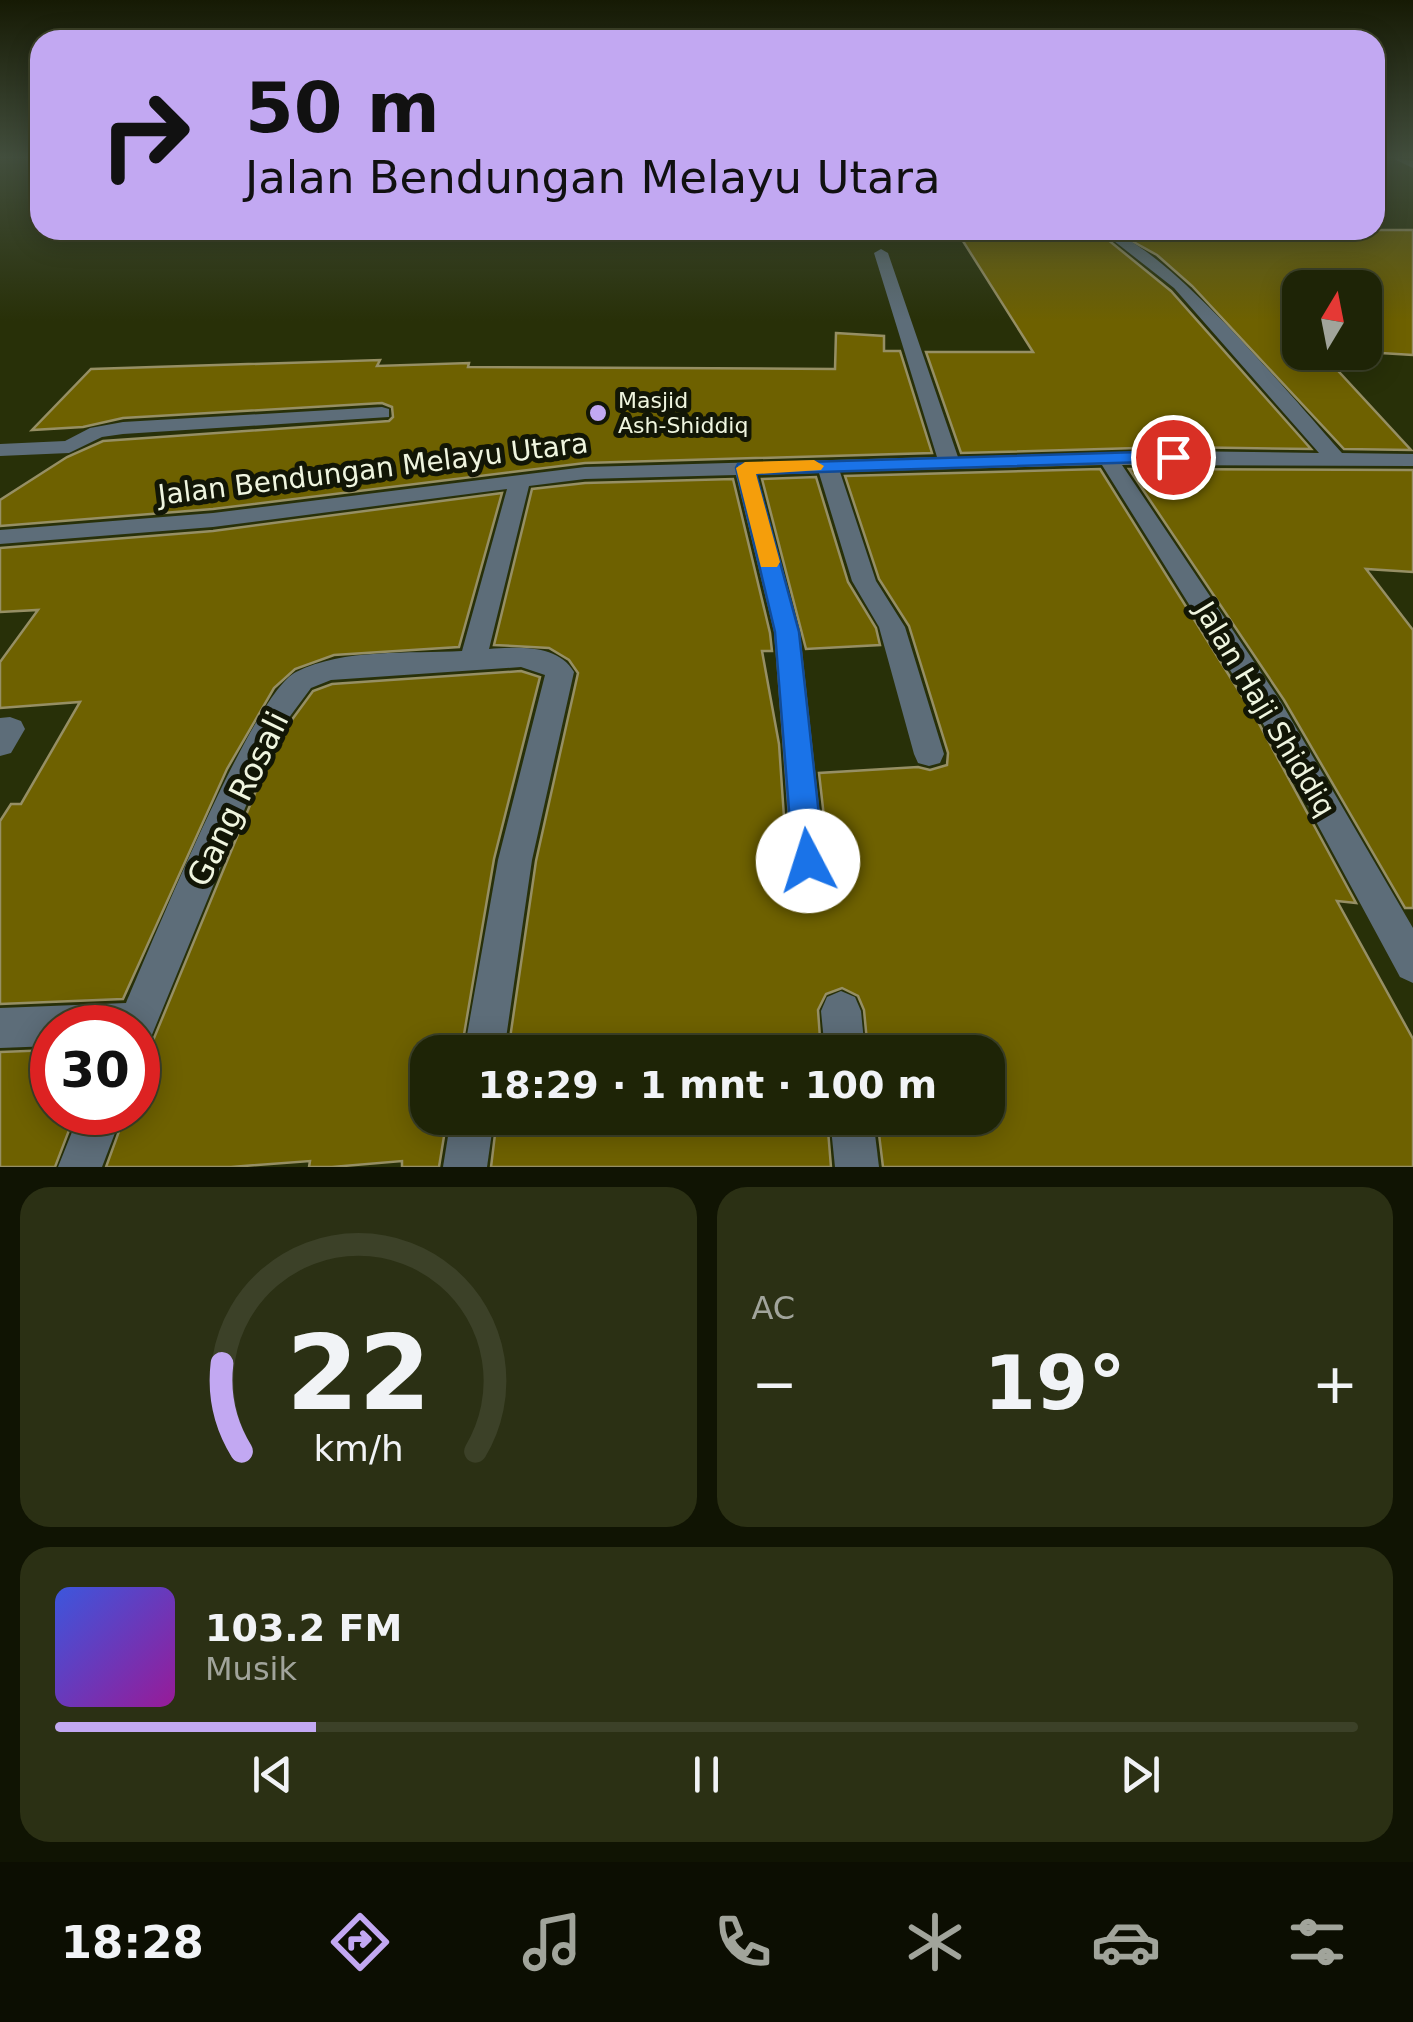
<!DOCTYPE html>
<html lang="id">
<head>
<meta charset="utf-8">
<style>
  body { margin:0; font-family:"DejaVu Sans",sans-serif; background:#2b3014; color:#f1f3f6; height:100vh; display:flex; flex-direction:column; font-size:38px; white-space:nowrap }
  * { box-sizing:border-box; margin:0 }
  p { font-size:32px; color:#a1a49b }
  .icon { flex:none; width:55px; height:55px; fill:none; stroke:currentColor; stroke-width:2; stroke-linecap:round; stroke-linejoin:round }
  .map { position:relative; height:1167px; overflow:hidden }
  .drawer { display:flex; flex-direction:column; gap:20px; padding:20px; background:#101403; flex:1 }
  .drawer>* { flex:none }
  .hud { position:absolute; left:30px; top:30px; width:1355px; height:210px; border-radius:30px; box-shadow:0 5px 25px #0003,0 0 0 2px #3c4128; background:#c2a8f2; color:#111; overflow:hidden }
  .needle { width:65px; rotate:10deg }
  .tools { position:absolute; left:1282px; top:270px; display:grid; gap:20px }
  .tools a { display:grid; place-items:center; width:100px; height:100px; border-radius:20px; background:#1e2406; box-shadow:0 5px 25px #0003,0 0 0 2px #3c4128; font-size:50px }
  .speed { position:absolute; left:30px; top:1005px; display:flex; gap:20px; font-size:50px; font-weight:700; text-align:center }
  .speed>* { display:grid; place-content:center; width:130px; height:130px; border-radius:50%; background:#1e2406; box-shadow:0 5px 25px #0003,0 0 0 2px #3c4128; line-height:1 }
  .speed .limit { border:15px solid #d22; background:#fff; color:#111 }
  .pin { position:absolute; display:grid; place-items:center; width:85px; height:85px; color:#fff; margin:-42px; border:5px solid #fff; border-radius:50%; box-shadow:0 2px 10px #0007 }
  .me { position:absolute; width:110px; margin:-55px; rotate:355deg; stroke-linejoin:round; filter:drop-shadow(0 0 8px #0008) }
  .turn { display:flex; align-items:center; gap:35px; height:210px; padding:0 50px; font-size:45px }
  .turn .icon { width:130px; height:130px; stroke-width:2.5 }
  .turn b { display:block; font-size:70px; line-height:85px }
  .big { font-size:75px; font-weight:700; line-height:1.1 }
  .drawer .widget { flex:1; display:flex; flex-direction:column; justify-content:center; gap:15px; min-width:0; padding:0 35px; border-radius:30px; background:#2b3014 }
  .drawer .dial { align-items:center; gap:0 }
  .dial svg { height:260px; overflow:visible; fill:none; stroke:#3c4128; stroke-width:7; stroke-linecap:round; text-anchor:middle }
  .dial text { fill:#f1f3f6; stroke:none }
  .song { display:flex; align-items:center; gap:30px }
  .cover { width:120px; height:120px; border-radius:15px; background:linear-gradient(135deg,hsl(230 70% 55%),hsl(300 70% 35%)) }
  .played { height:10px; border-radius:5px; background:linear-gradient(90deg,#c2a8f2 20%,#3c4128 20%) }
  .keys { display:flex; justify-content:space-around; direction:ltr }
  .heat { display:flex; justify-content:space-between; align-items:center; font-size:55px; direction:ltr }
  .drawer .tiles { flex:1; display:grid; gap:20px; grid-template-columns:1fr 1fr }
  .widget:last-child { grid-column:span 2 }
  .trip { position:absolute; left:410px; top:1035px; width:595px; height:100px; border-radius:30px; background:#1e2406; box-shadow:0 5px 25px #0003,0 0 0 2px #3c4128; font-weight:700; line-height:100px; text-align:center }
  .tabs { display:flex; height:160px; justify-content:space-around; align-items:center; background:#0c0e02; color:#a1a49b }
  .tabs .icon { width:70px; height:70px }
  .tabs .active { color:#c2a8f2 }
  .tabs b { font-size:45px; color:#f1f3f6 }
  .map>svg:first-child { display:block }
</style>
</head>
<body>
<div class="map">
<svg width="1413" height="1167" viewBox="0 0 1413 1167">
  <rect width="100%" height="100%" fill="#283008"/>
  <g fill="#6e6100" stroke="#968f64" stroke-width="2.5">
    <polygon points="956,230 1096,230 1171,291 1311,449 1173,447 961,453 926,352 1033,352"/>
    <polygon points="1112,230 1413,230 1413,355 1365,352 1365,288 1300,288 1300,352 1335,352 1344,362 1329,361 1411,450 1344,449 1192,286 1157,255"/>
    <polygon points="836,333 884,336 884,351 900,351 932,453 585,463 213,509 0,526 0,500 67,457 103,441 389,421 393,417 392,407 382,403 123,418 83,427 32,430 91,369 380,360 377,366 469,363 468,367 835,369"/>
    <polygon points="1100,469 1257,720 1356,903 1337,901 1413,1039 1413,1167 883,1167 877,1118 988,1118 988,1052 868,1052 864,1010 858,996 842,988 826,994 818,1010 821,1052 508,1052 536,861 578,673 569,660 549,648 494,645 532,489 585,483 733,479 770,633 772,651 762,651 779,744 787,861 795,875 809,880 823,874 829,861 819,773 918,767 930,770 947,765 948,753 909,626 879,579 845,476"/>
    <polygon points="1129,469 1413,470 1413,572 1366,569 1413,630 1413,908 1405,908 1284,700"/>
    <polygon points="816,477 848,582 876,628 880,645 806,649 762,479"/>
    <polygon points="502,493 459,647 334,655 295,669 274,688 227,769 123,999 0,1004 0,821 11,804 21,804 80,702 0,708 0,662 38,610 0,612 0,548 213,531"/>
    <polygon points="521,671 540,677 494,859 461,1052 428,1052 428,1118 447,1118 439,1167 402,1167 402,1161 332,1167 309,1167 310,1161 231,1167 106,1167 126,1112 138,1112 138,1051 152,1043 260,781 291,721 313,691 332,684"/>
    <polygon points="52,1050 52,1112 76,1112 55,1167 0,1167 0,1052"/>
    <polygon points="497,1118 827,1118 831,1167 491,1167"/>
  </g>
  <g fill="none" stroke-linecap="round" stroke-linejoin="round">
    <g fill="#5d6d79" fill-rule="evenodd">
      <polygon points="1395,158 1413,161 1413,168 1396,160"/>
      <path d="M1100,230C1155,230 1300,407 1342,453L1413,454V466L1122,465L1281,702L1413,928V983L1400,977L1260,718L1102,465L840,472L876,581L905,627L944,754L940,763L929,766L918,763L914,754L879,627L852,581L819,473L757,475L800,632L825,861L820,872L808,877L796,872L791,861L774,632L736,475L585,479L529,486L489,649C517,647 558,644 574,672L532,860L504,1052H464L498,860L545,675L521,667L331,680L311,688L288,719L257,779L149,1042L138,1047V1028H52V1046L0,1048V1008L126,1003C151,946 253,693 296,672C344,648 409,654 462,651L507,489L213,527L0,544V530L213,513L585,467L937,457L874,253L881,249L888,253L958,457L1173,451L1319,453L1174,288Z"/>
      <polygon points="382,407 389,409 389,417 123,434 102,437 69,453 0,456 0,444 65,441 90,428 123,422"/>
      <polygon points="10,717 21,721 25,729 11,753 0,756 0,718"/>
      <polygon points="841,991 855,997 861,1011 865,1052 825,1052 821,1011 827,997"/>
      <polygon points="80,1112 123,1112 102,1167 58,1167"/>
      <polygon points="451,1118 494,1118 487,1167 443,1167"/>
      <polygon points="830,1118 873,1118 879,1167 835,1167"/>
    </g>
  </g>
  <linearGradient id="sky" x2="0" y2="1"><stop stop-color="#161a04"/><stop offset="0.49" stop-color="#424e3d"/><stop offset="1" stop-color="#424e3d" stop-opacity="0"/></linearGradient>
  <rect width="1413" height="321" fill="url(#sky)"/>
  <polygon fill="#1a73e8" stroke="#114b97" stroke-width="2.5" points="1173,451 1179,453 1179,461 756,474 799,632 824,861 819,871 808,875 797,871 793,861 775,632 736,468 738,464"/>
  <polygon fill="#f59e0b" points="814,460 824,466 821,470 756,474 780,562 777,567 761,567 736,468 745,462"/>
  <circle fill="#c2a8f2" stroke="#121606" stroke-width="4" cx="598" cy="413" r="10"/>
  <g text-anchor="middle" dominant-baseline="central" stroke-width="10" stroke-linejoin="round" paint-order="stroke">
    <g font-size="22" fill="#eff5df" stroke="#121606" text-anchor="start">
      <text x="618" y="400">Masjid<tspan x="618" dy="25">Ash-Shiddiq</tspan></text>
    </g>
    <g font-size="28" fill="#eff5df" stroke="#121606">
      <text transform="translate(373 469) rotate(-7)">Jalan Bendungan Melayu Utara</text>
      <text transform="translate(1265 709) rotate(59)">Jalan Haji Shiddiq</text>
    </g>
    <g font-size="32" fill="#eff5df" stroke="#121606">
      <text transform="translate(238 799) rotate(-64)">Gang Rosali</text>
    </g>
  </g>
</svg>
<div class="tools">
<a><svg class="needle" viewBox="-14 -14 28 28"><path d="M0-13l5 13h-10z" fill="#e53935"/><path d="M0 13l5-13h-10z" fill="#a1a49b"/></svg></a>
</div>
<div class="speed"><div class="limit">30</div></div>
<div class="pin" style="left:1173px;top:457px;background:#d93025"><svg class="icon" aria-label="arrive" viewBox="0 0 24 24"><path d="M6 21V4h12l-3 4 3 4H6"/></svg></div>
<svg class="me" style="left:808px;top:861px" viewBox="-20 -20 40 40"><circle r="19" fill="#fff"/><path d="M0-13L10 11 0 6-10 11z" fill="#1a73e8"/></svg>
<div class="trip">18:29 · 1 mnt · 100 m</div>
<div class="hud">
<div class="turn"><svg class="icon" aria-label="right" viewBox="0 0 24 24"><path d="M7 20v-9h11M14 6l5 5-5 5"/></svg><div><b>50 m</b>Jalan Bendungan Melayu Utara</div></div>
</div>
</div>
<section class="drawer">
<div class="tiles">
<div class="widget dial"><svg viewBox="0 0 100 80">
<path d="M14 69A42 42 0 1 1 86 69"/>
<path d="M14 69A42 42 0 0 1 8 42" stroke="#c2a8f2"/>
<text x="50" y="56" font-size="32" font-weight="700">22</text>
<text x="50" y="72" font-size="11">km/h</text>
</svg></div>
<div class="widget"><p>AC</p>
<div class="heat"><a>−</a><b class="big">19°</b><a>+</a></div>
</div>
<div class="widget">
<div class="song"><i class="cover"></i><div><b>103.2 FM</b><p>Musik</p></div></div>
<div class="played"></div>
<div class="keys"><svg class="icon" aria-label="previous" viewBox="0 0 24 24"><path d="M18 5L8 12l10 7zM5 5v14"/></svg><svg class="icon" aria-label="pause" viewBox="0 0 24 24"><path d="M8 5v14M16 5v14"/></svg><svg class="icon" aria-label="next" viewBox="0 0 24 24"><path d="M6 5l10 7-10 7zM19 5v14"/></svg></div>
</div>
</div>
</section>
<nav class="tabs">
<b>18:28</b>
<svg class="icon active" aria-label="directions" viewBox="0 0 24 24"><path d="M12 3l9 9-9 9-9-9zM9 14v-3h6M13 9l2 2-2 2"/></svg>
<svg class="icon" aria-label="music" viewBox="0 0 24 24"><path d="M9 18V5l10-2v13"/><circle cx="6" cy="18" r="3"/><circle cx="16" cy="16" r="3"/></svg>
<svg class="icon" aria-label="phone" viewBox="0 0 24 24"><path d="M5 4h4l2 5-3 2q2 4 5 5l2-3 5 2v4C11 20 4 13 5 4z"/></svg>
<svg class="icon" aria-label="climate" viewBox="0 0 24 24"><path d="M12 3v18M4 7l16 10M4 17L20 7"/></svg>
<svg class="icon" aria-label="car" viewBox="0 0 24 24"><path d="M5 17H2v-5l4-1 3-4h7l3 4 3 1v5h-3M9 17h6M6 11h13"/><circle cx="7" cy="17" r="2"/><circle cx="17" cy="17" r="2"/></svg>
<svg class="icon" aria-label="filters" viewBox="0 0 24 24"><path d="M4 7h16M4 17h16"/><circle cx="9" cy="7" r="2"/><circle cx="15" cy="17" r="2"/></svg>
</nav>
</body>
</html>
